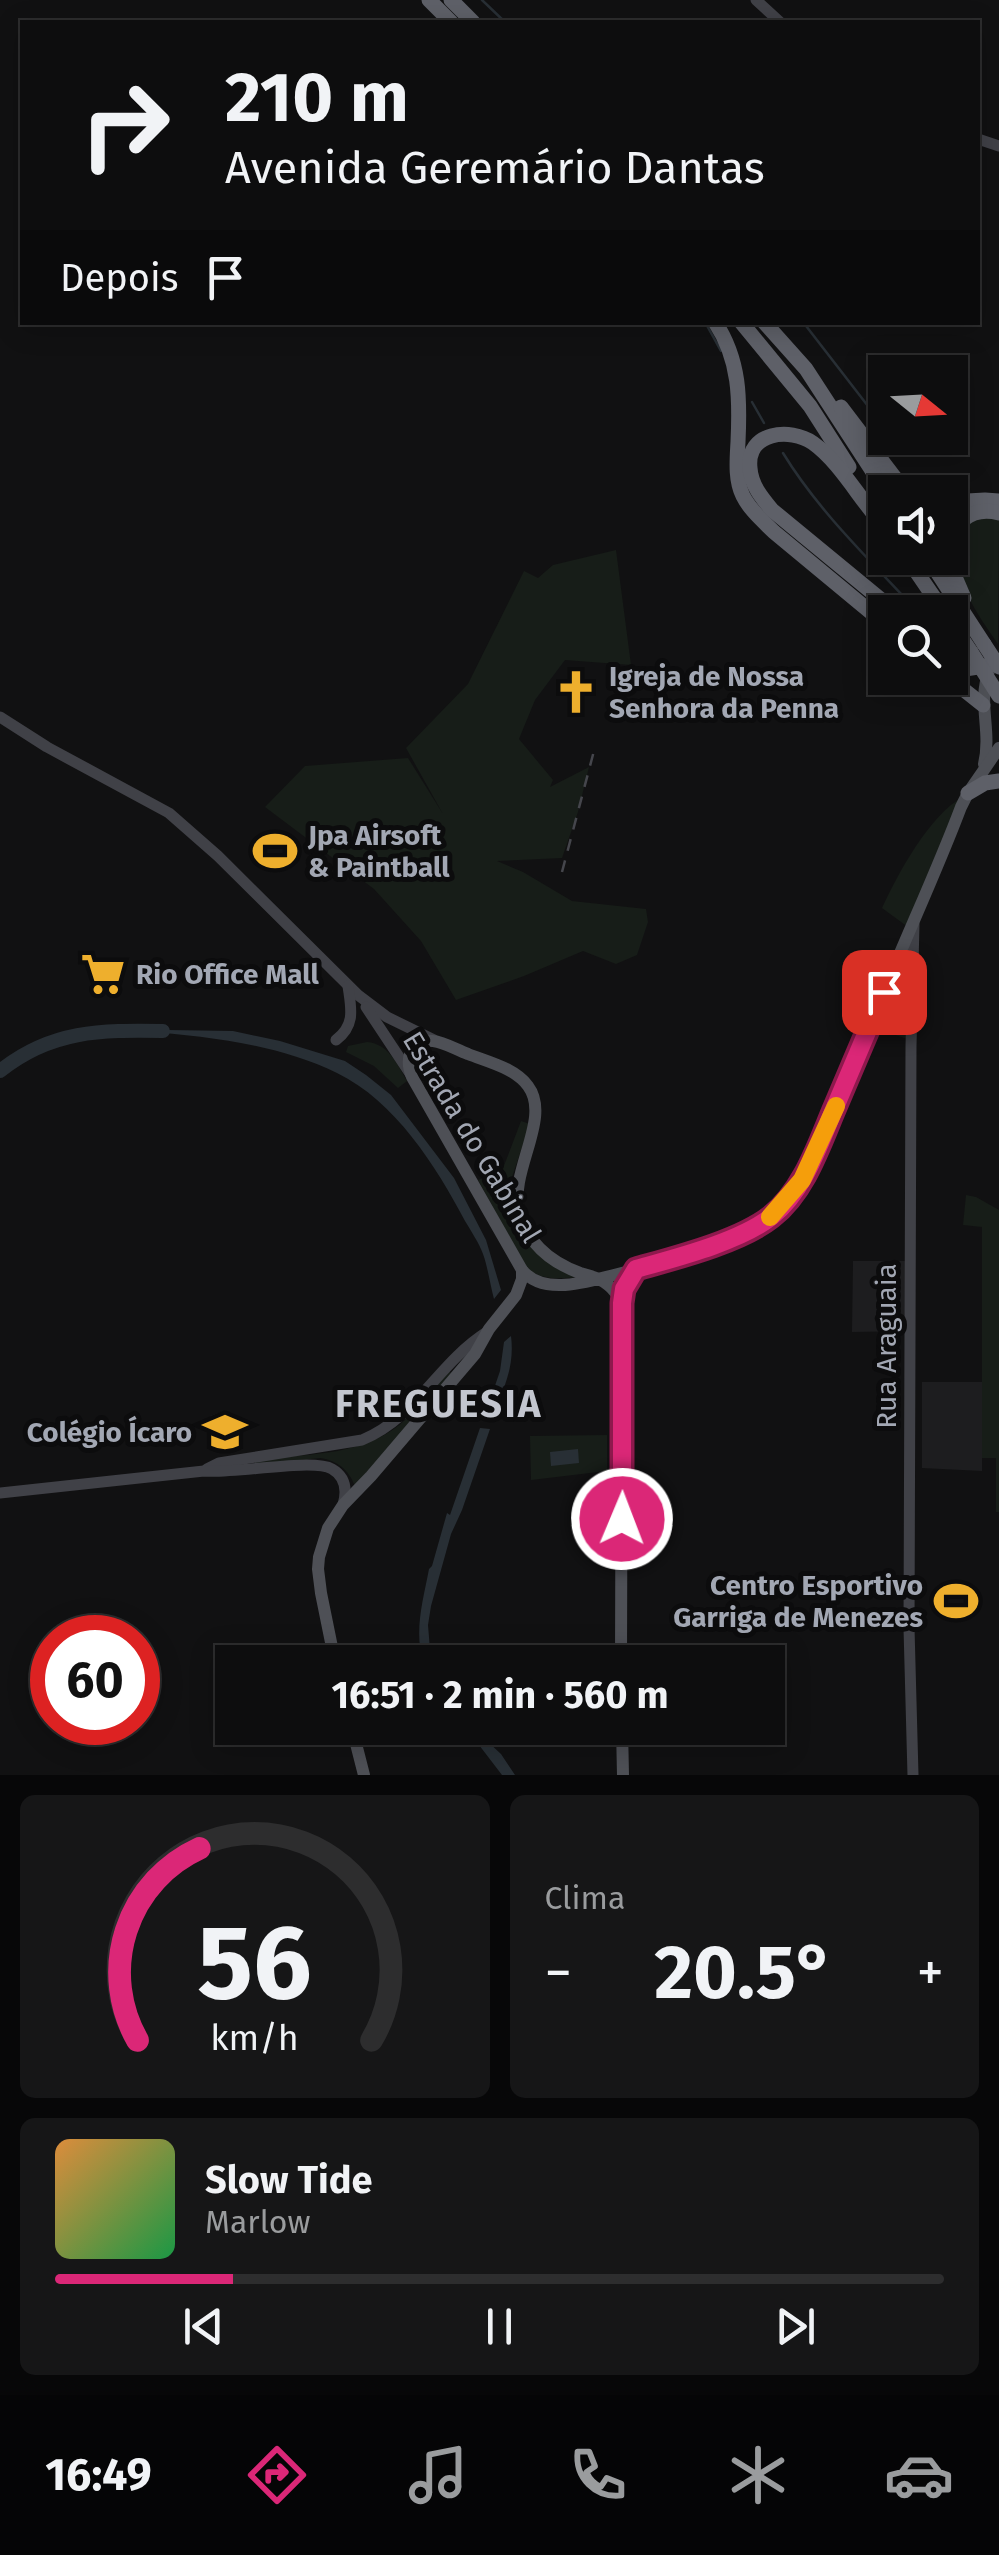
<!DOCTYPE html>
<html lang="pt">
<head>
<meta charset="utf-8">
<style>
  body { margin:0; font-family:"Fira Sans",sans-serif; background:#161617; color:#f1f3f6; height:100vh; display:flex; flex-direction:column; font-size:38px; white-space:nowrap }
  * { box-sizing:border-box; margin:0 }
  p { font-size:32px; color:#9a9c9e }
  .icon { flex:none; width:55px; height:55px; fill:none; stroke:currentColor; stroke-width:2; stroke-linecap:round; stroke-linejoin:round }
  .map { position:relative; height:1775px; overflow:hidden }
  .details { display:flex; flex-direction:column; gap:20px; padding:20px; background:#070708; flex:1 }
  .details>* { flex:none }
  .banner { position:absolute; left:20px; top:20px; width:960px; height:305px; border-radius:0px; box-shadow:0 5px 25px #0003,0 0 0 2px #2d2d2e; background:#0d0d0e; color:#f1f3f6; overflow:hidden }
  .needle { width:65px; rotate:108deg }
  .buttons { position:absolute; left:868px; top:355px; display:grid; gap:20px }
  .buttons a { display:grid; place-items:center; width:100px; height:100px; border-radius:0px; background:#0d0d0e; box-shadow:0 5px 25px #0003,0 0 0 2px #2d2d2e; font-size:50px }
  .speed { position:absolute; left:30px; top:1615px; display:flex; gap:20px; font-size:50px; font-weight:700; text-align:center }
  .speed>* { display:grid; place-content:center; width:130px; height:130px; border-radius:50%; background:#0d0d0e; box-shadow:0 5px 25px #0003,0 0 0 2px #2d2d2e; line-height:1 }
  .speed .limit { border:15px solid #d22; background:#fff; color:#111 }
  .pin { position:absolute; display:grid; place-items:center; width:85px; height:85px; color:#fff; margin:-42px; border-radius:20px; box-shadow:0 5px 15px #0006 }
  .me { position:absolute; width:110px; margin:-55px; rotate:1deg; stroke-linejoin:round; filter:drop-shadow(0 0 8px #0008) }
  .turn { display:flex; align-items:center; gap:35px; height:210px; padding:0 40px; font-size:45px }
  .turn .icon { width:130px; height:130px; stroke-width:2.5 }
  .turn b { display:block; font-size:70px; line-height:85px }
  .then { display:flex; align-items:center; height:95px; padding:0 40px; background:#0003; gap:20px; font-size:38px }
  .big { font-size:75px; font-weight:700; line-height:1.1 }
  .details .widget { flex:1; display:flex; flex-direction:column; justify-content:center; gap:15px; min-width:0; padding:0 35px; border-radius:15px; background:#161617 }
  .details .dial { align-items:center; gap:0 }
  .dial svg { height:260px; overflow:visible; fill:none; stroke:#2d2d2e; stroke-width:7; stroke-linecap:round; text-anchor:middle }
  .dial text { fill:#f1f3f6; stroke:none }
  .song { display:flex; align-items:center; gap:30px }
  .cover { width:120px; height:120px; border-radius:15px; background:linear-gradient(135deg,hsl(30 70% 55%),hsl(140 70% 35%)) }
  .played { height:10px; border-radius:5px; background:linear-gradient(90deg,#db2777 20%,#2d2d2e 20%) }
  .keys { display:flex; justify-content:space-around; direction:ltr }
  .heat { display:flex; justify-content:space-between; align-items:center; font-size:55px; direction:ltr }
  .details .tiles { flex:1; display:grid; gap:20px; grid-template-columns:1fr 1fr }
  .widget:last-child { grid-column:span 2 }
  .trip { position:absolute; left:215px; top:1645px; width:570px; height:100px; border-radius:0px; background:#0d0d0e; box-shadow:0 5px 25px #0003,0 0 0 2px #2d2d2e; font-weight:700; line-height:100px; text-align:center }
  .tab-bar { display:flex; height:160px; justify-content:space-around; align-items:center; background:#050506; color:#9a9c9e }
  .tab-bar .icon { width:70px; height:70px }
  .tab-bar .current { color:#db2777 }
  .tab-bar b { font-size:45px; color:#f1f3f6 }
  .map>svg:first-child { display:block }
</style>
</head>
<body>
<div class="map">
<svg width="999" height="1775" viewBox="0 0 999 1775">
  <rect width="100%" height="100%" fill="#111112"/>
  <g fill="#1d1d1f">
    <polygon points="853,1261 910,1261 911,1331 852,1332"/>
    <polygon points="922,1382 982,1382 982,1471 922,1468"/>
    <polygon points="226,1410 241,1448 222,1453 210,1416"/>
  </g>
  <g fill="#171d18">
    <path d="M993,517L999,521L998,644C975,612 914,523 993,517Z"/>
    <polygon points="616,550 631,665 565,660 535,700 519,739 553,780 550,787 589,767 578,812 562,858 497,861 523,872 572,901 646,909 648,922 637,955 616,964 583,951 524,976 456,1000 421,941 374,889 265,807 305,766 408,758 443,814 406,748 468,684 524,571 538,578 553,565"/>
    <path d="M963,797L908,927L882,908C897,875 930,814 963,797Z"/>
    <polygon points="910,942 910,1040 875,1028"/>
    <path d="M367,1042C389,1044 397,1064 407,1081L398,1088L374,1066L346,1052L348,1046Z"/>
    <path d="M521,1121L530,1124L512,1177L509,1198L515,1217L528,1242L582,1277C562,1278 541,1282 526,1267L478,1180L502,1171Z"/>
    <polygon points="966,1195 976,1197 999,1210 999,1512 996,1512 996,1458 982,1458 982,1227 963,1225"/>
    <path d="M449,1371L451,1373L355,1486C348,1469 338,1461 320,1458L255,1465V1462L260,1459C309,1454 369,1456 407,1418C422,1403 433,1386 449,1371Z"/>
    <polygon points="607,1435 607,1471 531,1480 530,1436"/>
  </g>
  <g fill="#282f35">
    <path d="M168,1030L233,1031L280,1041L345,1061L366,1075L391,1095L454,1178L486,1240L501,1290L494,1299C490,1284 488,1268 483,1254C479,1243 471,1231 465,1221C436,1166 395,1101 337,1073C277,1044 210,1037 144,1031Z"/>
    <path d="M511,1336C515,1368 503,1388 494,1415H485L500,1371L504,1342Z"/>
    <path d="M480,1428L490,1429L462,1510L451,1534L431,1606L428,1625L431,1662H423C414,1630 423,1601 429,1569L432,1566L447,1513L450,1515Z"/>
    <polygon points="578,1449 579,1463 551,1466 550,1452"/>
    <polygon points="461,1728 473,1728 501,1754 515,1775 502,1775 479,1745"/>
  </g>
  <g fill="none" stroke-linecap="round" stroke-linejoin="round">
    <g stroke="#282f35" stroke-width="2.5">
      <polyline points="482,0 505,22"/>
      <polyline points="705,322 721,351"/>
      <polyline points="803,322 878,419 882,441"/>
      <polyline points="752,402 764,423"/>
      <path d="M783,453C819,512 871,561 918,612"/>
    </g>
    <path stroke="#282f35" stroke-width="14" d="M0,1071C51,1030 101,1030 163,1031"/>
    <g stroke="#404147" stroke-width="11">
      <polyline points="756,0 780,22"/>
      <polyline points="978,139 999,146"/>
      <polyline points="0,717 47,747 169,813 218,856 358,995 387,1017 434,1040"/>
      <polyline points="366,1007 411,1075"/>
      <path d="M336,1040C356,1025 351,1008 348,986"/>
      <path d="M207,1469L219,1463L362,1440C417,1417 437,1364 487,1332"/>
      <path d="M0,1493L204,1471C233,1474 313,1458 332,1469C346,1477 347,1491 343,1505"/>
      <polyline points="913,1775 909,1628 911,1046 914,924"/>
    </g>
    <g stroke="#4e5056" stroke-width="12">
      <path d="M984,764C992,730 977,703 989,671"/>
      <path d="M622,1303C618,1296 614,1289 608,1285C600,1278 590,1276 580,1273C550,1262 527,1243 519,1211C509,1171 552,1118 528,1086C515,1068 488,1062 468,1054C457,1050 444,1042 433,1041C409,1038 405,1060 412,1077L522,1270C543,1296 586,1282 614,1275C657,1264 735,1244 770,1218C803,1193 820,1144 835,1108C852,1068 869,1029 885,989C910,928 938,868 961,807L968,793L999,748"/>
      <polyline points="335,1662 321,1593 318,1569 319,1557 328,1528 343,1505 371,1476 475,1354 489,1329 516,1295 522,1279 522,1270"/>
      <polyline points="621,1662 622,1303 625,1289 635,1269"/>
      <polyline points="352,1728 364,1775"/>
      <polyline points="622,1728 623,1775"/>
    </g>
    <g stroke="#5e6068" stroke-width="15">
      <polyline points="429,0 451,22"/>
      <polyline points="451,0 473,22"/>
      <path d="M715,322C740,360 740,399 738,442C737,460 735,480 743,496C750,510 763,521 774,532L885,624"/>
      <polyline points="741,322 810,406 849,467"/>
      <polyline points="764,322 806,369 886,492"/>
      <polyline points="841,407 895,478 911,492"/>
      <polyline points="950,502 985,500 999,501"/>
      <path d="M885,527C861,502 841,463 813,443C790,427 746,432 750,468C751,485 762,498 772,510L896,612"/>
      <path d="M950,541C958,518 975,507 999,513"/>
      <polyline points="907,558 944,612"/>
      <polyline points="928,558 984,644"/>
      <polyline points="950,558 952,570 964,598"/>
      <polyline points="950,621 971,652"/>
      <polyline points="950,663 965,669 991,665"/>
      <polyline points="949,678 983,705"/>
      <polyline points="968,793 985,783 999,781"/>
    </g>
    <polyline stroke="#45464c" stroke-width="2.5" stroke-dasharray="12 10" stroke-linecap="butt" points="562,872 595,747"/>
    <g stroke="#5e6068" stroke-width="15">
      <polyline points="984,644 999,667"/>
      <polyline points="971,652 999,696"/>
    </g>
  </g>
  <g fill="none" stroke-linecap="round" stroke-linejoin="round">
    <g stroke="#8e194d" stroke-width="25">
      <path id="route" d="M622,1519V1303L624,1289L636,1269C675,1258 739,1242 771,1217C803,1192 818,1148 833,1112C850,1072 867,1032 884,992"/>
    </g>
    <use href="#route" stroke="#db2777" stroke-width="18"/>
    <polyline stroke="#f59e0b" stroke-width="18" points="770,1217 802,1180 836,1106"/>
  </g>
  <defs>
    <g id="church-bare" transform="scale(3.45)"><path d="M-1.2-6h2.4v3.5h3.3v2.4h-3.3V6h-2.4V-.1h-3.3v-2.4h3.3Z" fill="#eeaf2d" stroke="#0c0c0d" stroke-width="2.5" paint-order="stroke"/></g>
    <g id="stadium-bare" transform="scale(3.45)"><path d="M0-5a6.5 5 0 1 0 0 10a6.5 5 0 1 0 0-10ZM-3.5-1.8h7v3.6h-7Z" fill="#eeaf2d" stroke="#0c0c0d" stroke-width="2.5" paint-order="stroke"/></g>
    <g id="supermarket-bare" transform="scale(3.45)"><path d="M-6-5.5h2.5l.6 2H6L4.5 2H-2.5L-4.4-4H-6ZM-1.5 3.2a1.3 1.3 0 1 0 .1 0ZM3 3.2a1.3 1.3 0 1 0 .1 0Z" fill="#eeaf2d" stroke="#0c0c0d" stroke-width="2.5" paint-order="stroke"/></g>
    <g id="school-bare" transform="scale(3.45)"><path d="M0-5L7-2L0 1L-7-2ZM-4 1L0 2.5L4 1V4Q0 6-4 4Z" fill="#eeaf2d" stroke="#0c0c0d" stroke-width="2.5" paint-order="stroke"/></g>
  </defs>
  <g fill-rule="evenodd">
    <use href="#church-bare" x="576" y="692"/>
    <use href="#stadium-bare" x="275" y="851"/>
    <use href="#supermarket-bare" x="103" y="974"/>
    <use href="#school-bare" x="225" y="1432"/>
    <use href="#stadium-bare" x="956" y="1601"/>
  </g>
  <g text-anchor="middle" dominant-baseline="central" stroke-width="10" stroke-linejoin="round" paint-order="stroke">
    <g font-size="28" font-weight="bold" fill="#a2a7b3" stroke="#0c0c0d" text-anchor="start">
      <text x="609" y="676">Igreja de Nossa<tspan x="609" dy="32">Senhora da Penna</tspan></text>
      <text x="308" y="835">Jpa Airsoft<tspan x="308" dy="32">&amp; Paintball</tspan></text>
      <text x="136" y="974">Rio Office Mall</text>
      <text x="192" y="1432" text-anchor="end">Colégio Ícaro</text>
      <text x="923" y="1585" text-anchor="end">Centro Esportivo<tspan x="923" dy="32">Garriga de Menezes</tspan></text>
    </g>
    <g font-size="28" fill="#a2a7b3" stroke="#0c0c0d">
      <text transform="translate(472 1137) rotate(59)">Estrada do Gabinal</text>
      <text transform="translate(886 1346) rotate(-90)">Rua Araguaia</text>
    </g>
    <g font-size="38" font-weight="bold" letter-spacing="2.5" fill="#c3c6cf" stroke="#0c0c0d">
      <text x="439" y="1404">FREGUESIA</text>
    </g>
  </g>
</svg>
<div class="buttons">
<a><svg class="needle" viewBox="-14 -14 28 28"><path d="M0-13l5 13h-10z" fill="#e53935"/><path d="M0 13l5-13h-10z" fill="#9a9c9e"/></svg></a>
<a><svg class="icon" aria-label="sound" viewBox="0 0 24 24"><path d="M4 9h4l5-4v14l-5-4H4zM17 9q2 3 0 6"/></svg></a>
<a><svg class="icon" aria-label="search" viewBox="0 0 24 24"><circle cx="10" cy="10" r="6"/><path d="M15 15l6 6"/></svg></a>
</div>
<div class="speed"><div class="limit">60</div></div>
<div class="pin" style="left:884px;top:992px;background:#d93025"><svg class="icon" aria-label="arrive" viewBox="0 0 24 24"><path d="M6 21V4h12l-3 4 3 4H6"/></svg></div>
<svg class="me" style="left:622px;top:1519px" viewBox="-20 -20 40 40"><circle r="17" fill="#db2777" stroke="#fff" stroke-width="3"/><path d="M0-11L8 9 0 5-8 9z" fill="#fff"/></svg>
<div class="trip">16:51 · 2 min · 560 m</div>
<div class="banner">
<div class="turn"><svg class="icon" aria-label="right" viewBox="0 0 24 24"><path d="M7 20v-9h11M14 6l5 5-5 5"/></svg><div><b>210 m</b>Avenida Geremário Dantas</div></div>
<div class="then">Depois<svg class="icon" aria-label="arrive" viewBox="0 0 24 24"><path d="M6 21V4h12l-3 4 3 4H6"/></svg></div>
</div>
</div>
<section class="details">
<div class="tiles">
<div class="widget dial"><svg viewBox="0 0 100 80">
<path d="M14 69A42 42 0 1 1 86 69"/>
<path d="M14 69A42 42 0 0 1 33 10" stroke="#db2777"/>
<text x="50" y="56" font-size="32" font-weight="700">56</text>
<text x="50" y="72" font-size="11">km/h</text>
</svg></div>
<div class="widget"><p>Clima</p>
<div class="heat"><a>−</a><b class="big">20.5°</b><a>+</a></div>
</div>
<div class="widget">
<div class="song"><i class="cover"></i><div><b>Slow Tide</b><p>Marlow</p></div></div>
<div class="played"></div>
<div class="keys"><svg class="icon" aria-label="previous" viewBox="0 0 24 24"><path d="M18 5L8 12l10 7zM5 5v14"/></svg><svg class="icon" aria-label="pause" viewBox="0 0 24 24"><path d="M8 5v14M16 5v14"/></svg><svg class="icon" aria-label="next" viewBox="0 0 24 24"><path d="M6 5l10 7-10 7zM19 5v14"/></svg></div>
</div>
</div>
</section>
<nav class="tab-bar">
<b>16:49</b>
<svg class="icon current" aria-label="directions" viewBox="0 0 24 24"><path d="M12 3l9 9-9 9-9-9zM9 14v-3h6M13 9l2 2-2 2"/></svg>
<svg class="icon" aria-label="music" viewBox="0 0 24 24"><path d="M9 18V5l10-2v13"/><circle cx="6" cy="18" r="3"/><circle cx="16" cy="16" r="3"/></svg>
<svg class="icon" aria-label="phone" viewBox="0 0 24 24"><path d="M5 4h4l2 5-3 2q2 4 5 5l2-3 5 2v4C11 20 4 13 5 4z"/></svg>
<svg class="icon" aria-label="climate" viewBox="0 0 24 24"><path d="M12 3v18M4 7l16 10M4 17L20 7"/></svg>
<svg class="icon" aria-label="car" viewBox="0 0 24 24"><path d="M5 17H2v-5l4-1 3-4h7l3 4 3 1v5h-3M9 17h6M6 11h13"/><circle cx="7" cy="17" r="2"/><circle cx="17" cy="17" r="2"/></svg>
</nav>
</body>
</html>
